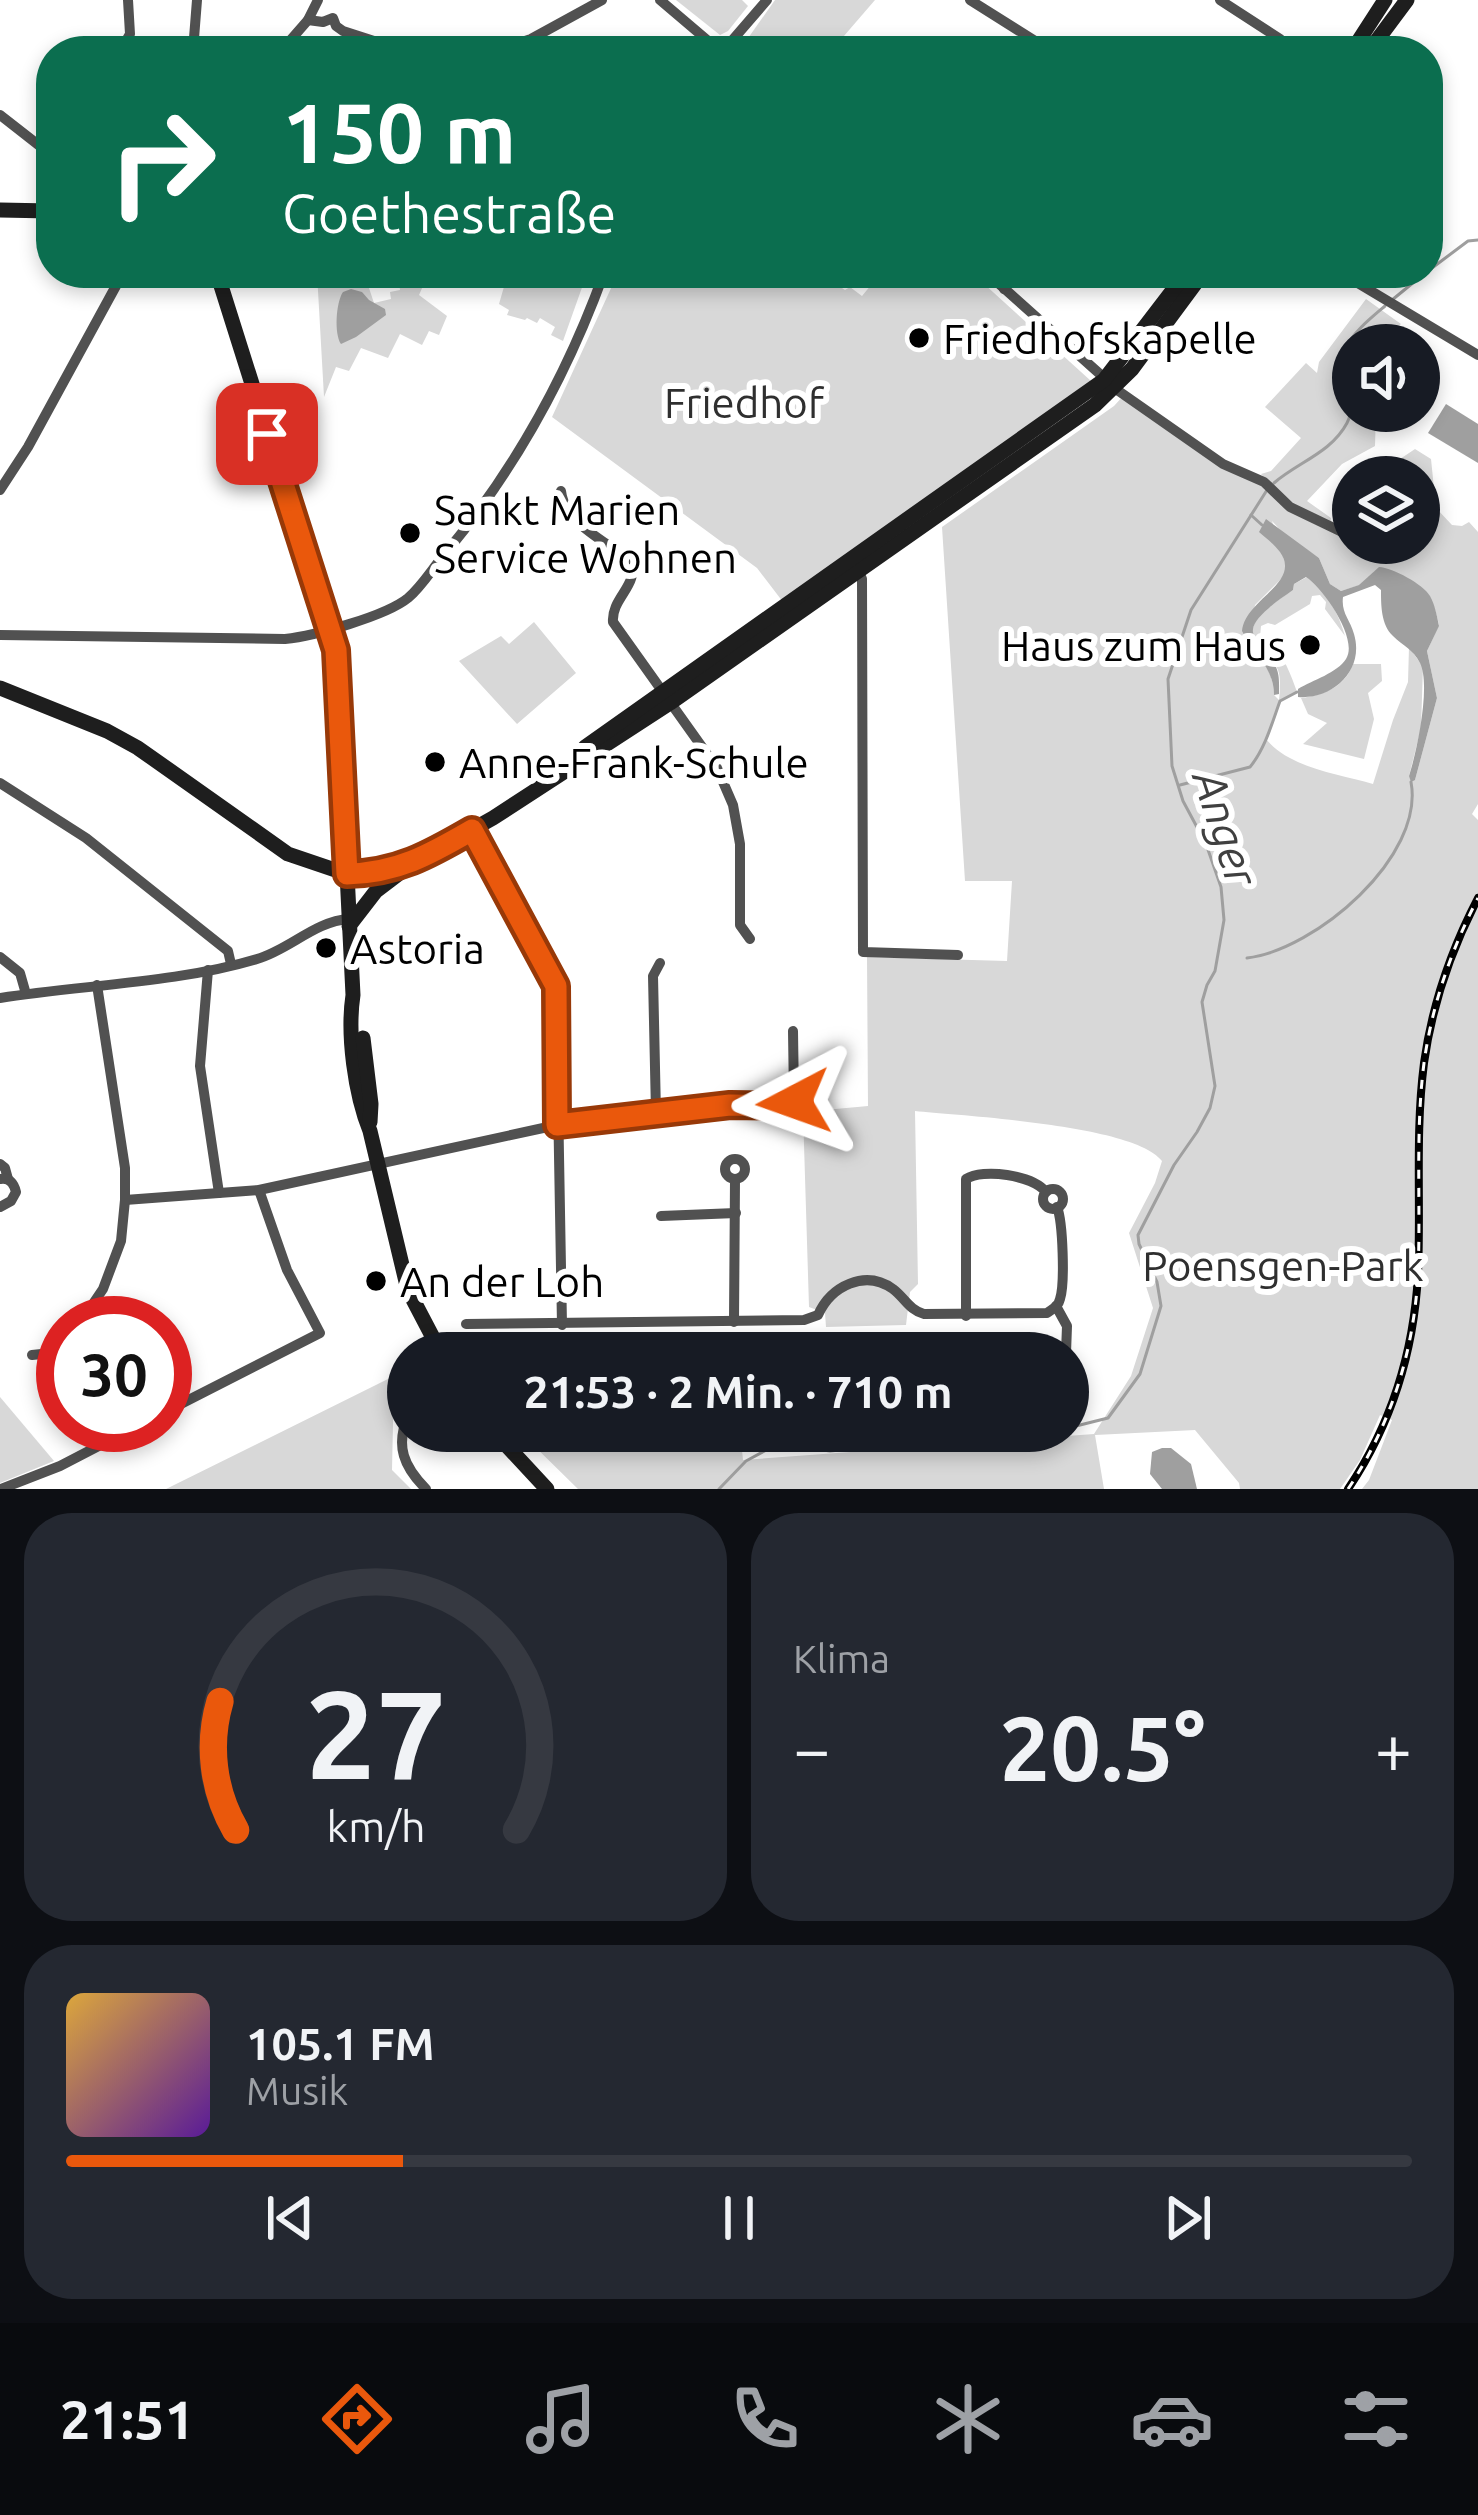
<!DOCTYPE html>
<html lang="de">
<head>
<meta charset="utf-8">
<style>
  body { margin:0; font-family:Ubuntu,sans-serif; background:#242831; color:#f1f3f6; height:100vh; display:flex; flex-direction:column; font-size:45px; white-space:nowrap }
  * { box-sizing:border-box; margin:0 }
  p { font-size:39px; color:#9ea1a6 }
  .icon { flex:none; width:66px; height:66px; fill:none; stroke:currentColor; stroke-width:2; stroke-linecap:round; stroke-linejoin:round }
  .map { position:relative; height:1489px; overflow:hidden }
  .side { display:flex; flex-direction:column; gap:24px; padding:24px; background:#0d0f14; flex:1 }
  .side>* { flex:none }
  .banner { position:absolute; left:36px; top:36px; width:1407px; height:252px; border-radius:48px; box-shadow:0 6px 18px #0003; background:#0b6e4f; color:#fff; overflow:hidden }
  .controls { position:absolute; left:1332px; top:324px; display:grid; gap:24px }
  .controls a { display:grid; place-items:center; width:108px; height:108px; border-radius:50%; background:#171b24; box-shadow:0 6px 18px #0003; font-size:60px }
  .speed { position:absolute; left:36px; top:1296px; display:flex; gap:24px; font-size:60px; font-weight:700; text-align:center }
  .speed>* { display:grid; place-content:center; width:156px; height:156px; border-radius:50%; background:#171b24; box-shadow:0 6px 18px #0003; line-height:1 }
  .speed .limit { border:18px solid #d22; background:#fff; color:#111 }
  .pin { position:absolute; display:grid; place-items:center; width:102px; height:102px; color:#fff; margin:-51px; border-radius:24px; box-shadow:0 6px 18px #0006 }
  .me { position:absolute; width:132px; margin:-66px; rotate:266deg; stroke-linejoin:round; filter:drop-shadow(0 0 9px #0008) }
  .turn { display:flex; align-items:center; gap:42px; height:252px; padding:0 48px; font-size:54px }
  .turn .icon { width:156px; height:156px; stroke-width:2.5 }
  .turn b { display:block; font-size:84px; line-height:102px }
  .big { font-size:90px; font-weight:700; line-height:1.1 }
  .side .card { flex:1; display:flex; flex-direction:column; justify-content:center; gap:18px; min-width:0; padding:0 42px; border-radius:48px; background:#242831 }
  .side .dial { align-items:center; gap:0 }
  .dial svg { height:312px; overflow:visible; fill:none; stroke:#363941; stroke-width:7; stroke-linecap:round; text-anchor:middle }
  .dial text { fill:#f1f3f6; stroke:none }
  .song { display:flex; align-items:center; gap:36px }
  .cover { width:144px; height:144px; border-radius:18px; background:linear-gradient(135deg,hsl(40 70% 55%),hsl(270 70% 35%)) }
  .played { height:12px; border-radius:6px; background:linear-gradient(90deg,#ea580c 25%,#363941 25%) }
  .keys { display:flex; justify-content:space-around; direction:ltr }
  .heat { display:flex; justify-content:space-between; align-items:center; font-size:66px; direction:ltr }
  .side .tiles { flex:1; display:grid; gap:24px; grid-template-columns:1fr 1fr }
  .card:last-child { grid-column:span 2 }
  .trip { position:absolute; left:387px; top:1332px; width:702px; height:120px; border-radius:60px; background:#171b24; box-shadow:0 6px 18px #0003; font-weight:700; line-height:120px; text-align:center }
  .menu { display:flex; height:192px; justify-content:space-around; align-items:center; background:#090b0e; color:#9ea1a6 }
  .menu .icon { width:84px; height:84px }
  .menu .selected { color:#ea580c }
  .menu b { font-size:54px; color:#f1f3f6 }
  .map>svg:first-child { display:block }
</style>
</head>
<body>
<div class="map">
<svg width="1478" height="1489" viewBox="0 0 1478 1489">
  <rect width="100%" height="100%" fill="#fff"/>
  <g fill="#d8d8d8" fill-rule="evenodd">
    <polygon points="676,0 742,0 748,6 728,31 720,35"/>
    <polygon points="775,0 875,0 831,51 739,51"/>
    <path d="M317,273C336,273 344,280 365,276L374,303L391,299L390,292L400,290L398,273H423L418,283L423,286L419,295L447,316L439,335L429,331L422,345L400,334L388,358L361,348L349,371L336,367L324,397Z"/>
    <polygon points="508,273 583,273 585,279 563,341 551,335 555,327 540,318 537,323 527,318 525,320 507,315 509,310 499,304"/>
    <polygon points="618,273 825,273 824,276 845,290 850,287 862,296 881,273 910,273 907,278 918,288 928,273 972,273 1091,381 783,602 757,568 552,417"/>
    <path d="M1366,299L1401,324L1379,345H1353V411H1376L1375,446L1342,464L1307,501L1331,518L1330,527L1353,538V543H1363L1376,550L1380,543H1387L1390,548L1397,543H1419V477H1399L1400,459L1415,449L1431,459L1436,508L1452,525L1462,526L1469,522L1478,532V804L1472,814L1478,820V1489H1362L1369,1480L1392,1420L1380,1415L1360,1460L1340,1489H1240L1239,1483L1195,1430L1095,1435L1104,1489H578L519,1431H740L743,1460L1094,1434L1131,1376L1153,1308L1129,1233L1155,1183L1162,1161C1136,1125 964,1116 915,1111L918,1284L910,1292L906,1325L826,1327L825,1313L809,1307L803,1112L868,1106L867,957L1007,961L1012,881H965L942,527L1114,406L1124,395L1223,464L1270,485L1261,474L1271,471L1301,438L1265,407L1306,363L1317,373L1319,362ZM1272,521L1285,535L1319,558L1330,584L1341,591L1360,585L1375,571C1413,581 1431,583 1439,625L1427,651L1437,698L1415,780L1409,776L1421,728L1423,667L1409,647L1408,682L1393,720L1373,784C1339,774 1289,768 1266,739L1280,702L1297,692C1291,674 1284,659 1273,641L1260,637L1261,626L1268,623L1275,625L1310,604L1312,596L1320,595L1326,602L1325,609L1345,636C1338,612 1327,592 1307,577L1294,584L1293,590C1281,599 1264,607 1256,621C1243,643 1271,653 1278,670C1281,678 1280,691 1279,700L1274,695C1274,672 1262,660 1248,643L1255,605L1284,576L1286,566Z"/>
    <polygon points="534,622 576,673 517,724 459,661 501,636 509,644"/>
    <path d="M1353,664H1381L1382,681L1368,693L1374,719L1364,759L1303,744L1327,723L1308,714L1301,698C1324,695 1345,687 1353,664Z"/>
    <polygon points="394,1376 392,1470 411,1489 166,1489"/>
    <polygon points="0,1397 54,1461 0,1483"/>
  </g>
  <g fill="#9f9f9f">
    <path d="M351,289L362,292L369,300L385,309L386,315L356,337L341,344C334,334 336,302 343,292Z"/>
    <polygon points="1446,404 1478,424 1478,463 1428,433"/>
    <path d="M1266,519L1319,558L1330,584L1341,591L1359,585L1379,567C1393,568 1423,584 1430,596C1435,605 1437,616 1439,626L1427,651L1437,698L1415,780L1411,782L1409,776C1417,751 1431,685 1420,663C1413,649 1403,646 1393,636C1381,625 1381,605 1381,590L1375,585L1343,597C1341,613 1350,619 1354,634C1365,671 1332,700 1298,697V689C1313,680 1337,673 1346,659C1359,639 1323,588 1306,577L1294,584L1293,590C1285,596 1276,601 1269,608C1237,635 1260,640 1275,665C1280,674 1279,684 1279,694L1274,695C1274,668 1254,654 1242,631C1245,599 1302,583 1280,552C1275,545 1266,538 1259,532Z"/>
    <polygon points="1162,1448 1171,1448 1191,1464 1197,1489 1162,1489 1150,1474 1152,1452"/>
  </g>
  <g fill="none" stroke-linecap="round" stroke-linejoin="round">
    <g stroke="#9f9f9f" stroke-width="3">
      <polyline points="1428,271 1468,241 1478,240"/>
      <polyline points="1392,300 1425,273"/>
      <path d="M1274,483C1298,462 1331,453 1347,423C1360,399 1336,373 1346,348C1353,332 1372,317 1385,306"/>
      <polyline points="1251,515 1262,525"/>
      <path d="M1180,785L1250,767C1265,749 1272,723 1280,701L1297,692"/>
      <path d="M1247,958C1315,950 1425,857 1411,782"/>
      <polyline points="1068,1428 1108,1418 1140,1374 1161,1306 1157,1282 1139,1244 1138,1235 1174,1165 1197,1132 1210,1108 1215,1086 1202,1002 1207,985 1215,971 1224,920 1221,887 1206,844 1183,801 1172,766 1168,679 1191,610 1267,490"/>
      <polyline points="719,1489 746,1461 772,1447 794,1446 830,1451 1037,1431"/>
    </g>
    <g stroke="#515151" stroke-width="10">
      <polyline points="660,0 720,51"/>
      <polyline points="970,0 1051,51"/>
      <polyline points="1220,0 1280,39"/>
      <polyline points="308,20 323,22 333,18 336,26 343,31 405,51"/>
      <polyline points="120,51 130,34 128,0"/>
      <polyline points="193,51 197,0"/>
      <polyline points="281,51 308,20 318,0"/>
      <polyline points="494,51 531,39 602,0"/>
      <polyline points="723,51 767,0"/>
      <polyline points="0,115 50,154"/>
      <polyline points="48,211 51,152"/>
      <polyline points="987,273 1120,392 1223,464 1264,482 1290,507 1340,531"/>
      <polyline points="1341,273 1478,355"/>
      <polyline points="1004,289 1017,273"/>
      <polyline points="0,490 28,447 123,273"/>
      <path d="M561,491C564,523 606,541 629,560C642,584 611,597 613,622L717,768L733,805L740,844V925L750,939"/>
      <polyline points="857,567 862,579 863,952 958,955"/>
      <path d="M0,635L285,639C314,636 386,616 408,598C422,586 432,569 444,555C514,471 567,375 604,273"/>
      <polyline points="0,783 86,838 228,951 231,964"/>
      <polyline points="471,830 556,986 562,1325"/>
      <polyline points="0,957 20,973 26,994"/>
      <polyline points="208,970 200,1066 219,1193"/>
      <path d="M0,998C82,985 178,983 257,959C289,950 315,921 349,919"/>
      <polyline points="656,1113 653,976 660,963"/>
      <circle cx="735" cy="1169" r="10"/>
      <polyline points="0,1164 5,1168 8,1179"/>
      <path d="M0,1179C9,1177 14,1183 16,1192L11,1201L0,1207"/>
      <circle cx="1053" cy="1199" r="10"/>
      <polyline points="125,1200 259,1190 557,1125 730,1105 791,1105 794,1098 793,1031"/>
      <polyline points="661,1216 736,1213"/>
      <polyline points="1056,1306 1067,1326 1066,1353"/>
      <path d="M966,1316V1179C983,1168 1032,1175 1046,1192"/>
      <polyline points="734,1322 735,1180"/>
      <polyline points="80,1323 103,1289 121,1241 125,1200 125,1168 97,985"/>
      <path d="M466,1324L804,1320L818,1315C831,1286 865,1269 893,1289C905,1298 909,1310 924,1314L1047,1313C1054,1308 1058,1307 1060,1299C1065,1284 1063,1222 1057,1207"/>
      <polyline points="32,1355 51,1353 63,1344"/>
      <polyline points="165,1412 320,1333 287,1270 259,1190"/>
      <path d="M408,1416C395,1446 404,1467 426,1489"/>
      <polyline points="1,1489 60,1466 139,1425"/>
    </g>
    <g stroke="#1e1e1e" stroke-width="15">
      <polyline points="1352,51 1385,0"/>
      <polyline points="1369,51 1407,0"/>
      <polyline points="0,210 51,211"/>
      <path d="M217,273L336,650L353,995C347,1035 355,1094 370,1131L408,1290L441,1353"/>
      <polyline points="0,688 107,731 138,748 288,854 347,874 391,870 413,863 493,818 670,703 1095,405 1132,369 1203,273"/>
      <polyline points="585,747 1104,380 1186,273"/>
      <polyline points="349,926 376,891 401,872"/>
      <polyline points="363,1038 371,1104 370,1122"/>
      <polyline points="493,1431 547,1489"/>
    </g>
    <g stroke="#000" stroke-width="8">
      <path id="rail" d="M1348,1489C1391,1425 1414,1351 1418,1274C1421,1204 1415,1133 1424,1063C1432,1005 1451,950 1478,898"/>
    </g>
    <use href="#rail" stroke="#fff" stroke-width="3" stroke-dasharray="9" stroke-linecap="butt"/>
  </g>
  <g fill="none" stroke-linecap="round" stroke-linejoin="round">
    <g stroke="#983908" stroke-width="30">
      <path id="route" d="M267,434L336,650L347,874C397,873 429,855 472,830L556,986L557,1125L730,1105L788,1106L794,1102"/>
    </g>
    <use href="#route" stroke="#ea580c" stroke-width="21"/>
  </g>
  <g fill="#000" stroke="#fff" stroke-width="4.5">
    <circle cx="919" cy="338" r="12"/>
    <circle cx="410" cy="533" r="12"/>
    <circle cx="1310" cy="645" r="12"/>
    <circle cx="435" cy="762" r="12"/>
    <circle cx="326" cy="948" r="12"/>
    <circle cx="376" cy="1281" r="12"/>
  </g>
  <g text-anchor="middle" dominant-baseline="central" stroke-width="12" stroke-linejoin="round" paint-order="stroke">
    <g font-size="42" fill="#000" stroke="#fff" text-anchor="start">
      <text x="943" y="338">Friedhofskapelle</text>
      <text x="434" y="509">Sankt Marien<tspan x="434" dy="48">Service Wohnen</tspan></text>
      <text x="1286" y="645" text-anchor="end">Haus zum Haus</text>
      <text x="459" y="762">Anne-Frank-Schule</text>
      <text x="350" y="948">Astoria</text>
      <text x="400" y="1281">An der Loh</text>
    </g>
    <g font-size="42" fill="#2f2f2f" stroke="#fff">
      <text x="744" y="402">Friedhof</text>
      <text x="1283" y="1265">Poensgen-Park</text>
    </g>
    <g font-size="45" font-style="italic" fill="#404040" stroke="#fff">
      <text transform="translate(1226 828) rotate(72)">Anger</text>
    </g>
  </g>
</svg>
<div class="controls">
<a><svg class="icon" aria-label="sound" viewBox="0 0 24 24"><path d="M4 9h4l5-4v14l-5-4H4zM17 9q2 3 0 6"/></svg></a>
<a><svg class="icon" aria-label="layers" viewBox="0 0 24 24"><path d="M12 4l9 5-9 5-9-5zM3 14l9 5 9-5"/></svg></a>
</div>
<div class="speed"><div class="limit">30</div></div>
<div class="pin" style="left:267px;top:434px;background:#d93025"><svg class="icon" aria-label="arrive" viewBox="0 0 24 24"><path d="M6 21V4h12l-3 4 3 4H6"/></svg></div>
<svg class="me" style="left:794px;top:1102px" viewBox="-20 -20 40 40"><path d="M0-17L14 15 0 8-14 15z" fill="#ea580c" stroke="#fff" stroke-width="4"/></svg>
<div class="trip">21:53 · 2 Min. · 710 m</div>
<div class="banner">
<div class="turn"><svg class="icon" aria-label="right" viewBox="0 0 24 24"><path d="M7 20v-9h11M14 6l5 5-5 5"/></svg><div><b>150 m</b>Goethestraße</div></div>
</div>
</div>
<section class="side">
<div class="tiles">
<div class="card dial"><svg viewBox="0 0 100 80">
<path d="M14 69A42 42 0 1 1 86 69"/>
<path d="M14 69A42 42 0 0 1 10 36" stroke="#ea580c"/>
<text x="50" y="56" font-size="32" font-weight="700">27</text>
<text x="50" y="72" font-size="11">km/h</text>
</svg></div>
<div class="card"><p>Klima</p>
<div class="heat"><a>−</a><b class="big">20.5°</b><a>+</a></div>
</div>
<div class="card">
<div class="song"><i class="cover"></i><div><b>105.1 FM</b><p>Musik</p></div></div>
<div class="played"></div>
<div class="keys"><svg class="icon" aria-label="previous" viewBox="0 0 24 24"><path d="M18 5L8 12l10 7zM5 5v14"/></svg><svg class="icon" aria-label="pause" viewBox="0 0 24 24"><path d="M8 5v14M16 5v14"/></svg><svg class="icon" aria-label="next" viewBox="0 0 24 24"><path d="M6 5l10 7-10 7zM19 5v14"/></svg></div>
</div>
</div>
</section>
<nav class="menu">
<b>21:51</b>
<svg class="icon selected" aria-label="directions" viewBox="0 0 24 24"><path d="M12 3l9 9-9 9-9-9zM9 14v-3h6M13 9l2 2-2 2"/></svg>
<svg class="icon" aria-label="music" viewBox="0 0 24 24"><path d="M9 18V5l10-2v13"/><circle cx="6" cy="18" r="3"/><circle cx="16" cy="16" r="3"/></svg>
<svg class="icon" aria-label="phone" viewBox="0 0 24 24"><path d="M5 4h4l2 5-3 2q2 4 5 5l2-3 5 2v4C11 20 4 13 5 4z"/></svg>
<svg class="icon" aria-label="climate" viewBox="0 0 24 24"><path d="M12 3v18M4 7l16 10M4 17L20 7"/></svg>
<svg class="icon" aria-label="car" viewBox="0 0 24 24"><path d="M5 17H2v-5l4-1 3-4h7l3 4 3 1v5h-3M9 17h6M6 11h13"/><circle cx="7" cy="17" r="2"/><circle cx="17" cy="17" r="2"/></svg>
<svg class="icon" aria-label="filters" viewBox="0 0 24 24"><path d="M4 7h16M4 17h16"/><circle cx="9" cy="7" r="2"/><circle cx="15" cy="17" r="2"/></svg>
</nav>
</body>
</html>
